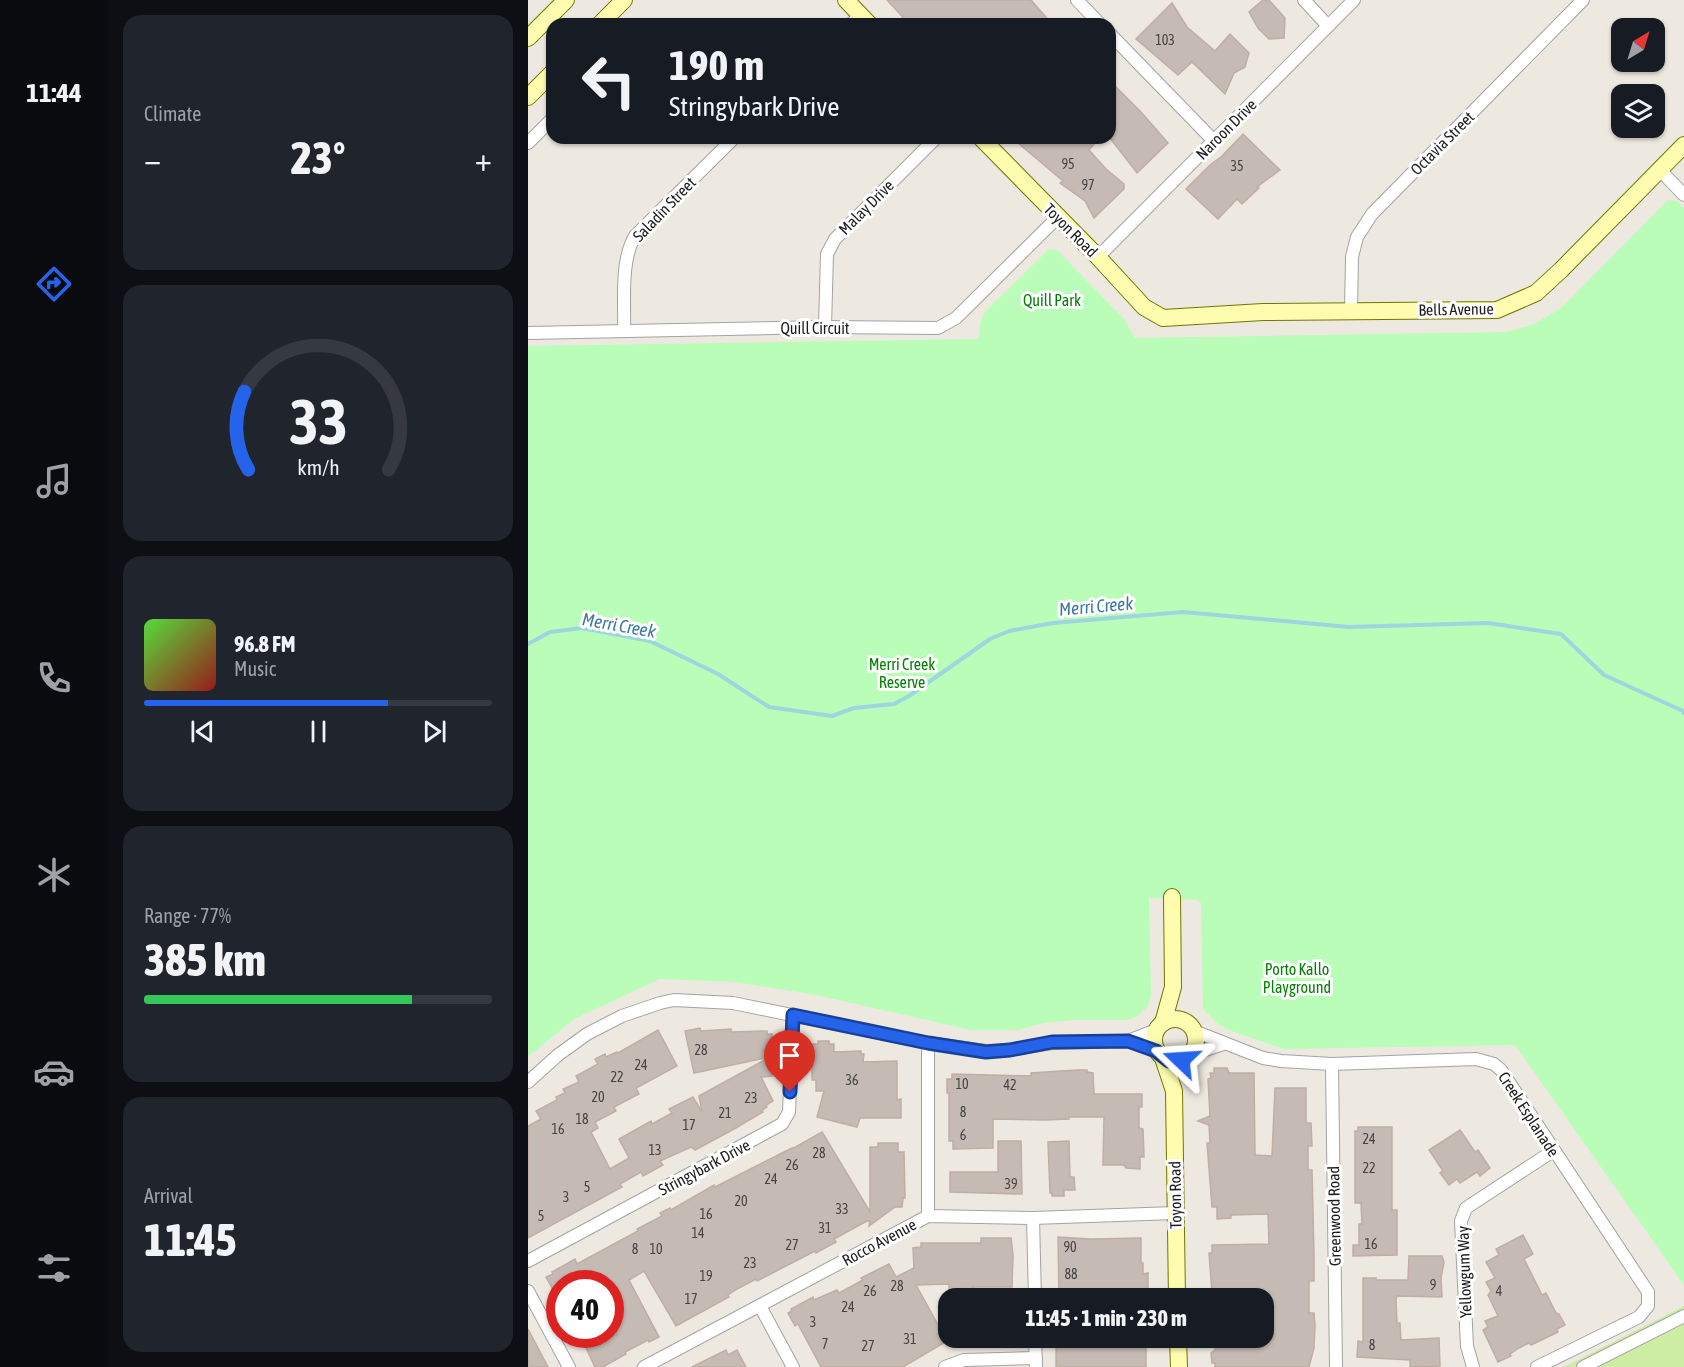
<!DOCTYPE html>
<html lang="en">
<head>
<meta charset="utf-8">
<style>
  body { margin:0; font-family:"Asap Condensed",sans-serif; background:#20242c; color:#f1f3f6; height:100vh; display:flex; flex-direction:column; font-size:22px; white-space:nowrap }
  * { box-sizing:border-box; margin:0 }
  p { font-size:20px; color:#9ea1a6 }
  .icon { flex:none; width:33px; height:33px; fill:none; stroke:currentColor; stroke-width:2; stroke-linecap:round; stroke-linejoin:round }
  .map { position:relative; flex:1; overflow:hidden }
  .panel { display:flex; flex-direction:column; gap:15px; padding:15px; background:#0d0f14; width:420px }
  .panel>* { flex:none }
  .top-card { position:absolute; left:18px; top:18px; width:570px; height:126px; border-radius:18px; box-shadow:0 2px 4px #0004; background:#171b24; color:#f1f3f6; overflow:hidden }
  .needle { width:39px; rotate:38deg }
  .controls { position:absolute; left:1083px; top:18px; display:grid; gap:12px }
  .controls a { display:grid; place-items:center; width:54px; height:54px; border-radius:12px; background:#171b24; box-shadow:0 2px 4px #0004; font-size:30px }
  .speed { position:absolute; left:18px; top:1270px; display:flex; gap:12px; font-size:30px; font-weight:700; text-align:center }
  .speed>* { display:grid; place-content:center; width:78px; height:78px; border-radius:50%; background:#171b24; box-shadow:0 2px 4px #0004; line-height:1 }
  .speed .limit { border:9px solid #d22; background:#fff; color:#111 }
  .pin { position:absolute; display:grid; place-items:center; width:51px; height:51px; color:#fff; margin:-62px -26px; border-radius:50% 50% 50% 0; rotate:-45deg; box-shadow:0 0 6px #0007 }
  .pin .icon { rotate:45deg }
  .me { position:absolute; width:66px; margin:-33px; rotate:290deg; stroke-linejoin:round; filter:drop-shadow(0 0 4px #0008) }
  .turn { display:flex; align-items:center; gap:21px; height:126px; padding:0 24px; font-size:27px }
  .turn .icon { width:78px; height:78px; stroke-width:2.5 }
  .turn b { display:block; font-size:42px; line-height:51px }
  .big { font-size:45px; font-weight:800; line-height:1.1 }
  .panel .widget { flex:1; display:flex; flex-direction:column; justify-content:center; gap:9px; min-width:0; padding:0 21px; border-radius:18px; background:#20242c }
  .panel .dial { align-items:center; gap:0 }
  .dial svg { height:156px; overflow:visible; fill:none; stroke:#363941; stroke-width:7; stroke-linecap:round; text-anchor:middle }
  .dial text { fill:#f1f3f6; stroke:none }
  .song { display:flex; align-items:center; gap:18px }
  .cover { width:72px; height:72px; border-radius:9px; background:linear-gradient(135deg,hsl(110 70% 55%),hsl(0 70% 35%)) }
  .played { height:6px; border-radius:3px; background:linear-gradient(90deg,#2563eb 70%,#363941 70%) }
  .keys { display:flex; justify-content:space-around; direction:ltr }
  .heat { display:flex; justify-content:space-between; align-items:center; font-size:33px; direction:ltr }
  .charge { height:9px; border-radius:4px; background:linear-gradient(90deg,#34c759 77%,#363941 0) }
  .trip { position:absolute; left:410px; top:1288px; width:336px; height:60px; border-radius:18px; background:#171b24; box-shadow:0 2px 4px #0004; font-weight:800; line-height:60px; text-align:center }
  main { display:flex; flex:1; min-height:0 }
  .menu { display:flex; flex-direction:column; width:108px; justify-content:space-around; align-items:center; background:#090b0e; color:#9ea1a6 }
  .menu .icon { width:42px; height:42px }
  .menu .selected { color:#2563eb }
  .menu b { font-size:27px; color:#f1f3f6 }
  .map>svg:first-child { display:block }
</style>
</head>
<body>
<main>
<nav class="menu">
<b>11:44</b>
<svg class="icon selected" aria-label="directions" viewBox="0 0 24 24"><path d="M12 3l9 9-9 9-9-9zM9 14v-3h6M13 9l2 2-2 2"/></svg>
<svg class="icon" aria-label="music" viewBox="0 0 24 24"><path d="M9 18V5l10-2v13"/><circle cx="6" cy="18" r="3"/><circle cx="16" cy="16" r="3"/></svg>
<svg class="icon" aria-label="phone" viewBox="0 0 24 24"><path d="M5 4h4l2 5-3 2q2 4 5 5l2-3 5 2v4C11 20 4 13 5 4z"/></svg>
<svg class="icon" aria-label="climate" viewBox="0 0 24 24"><path d="M12 3v18M4 7l16 10M4 17L20 7"/></svg>
<svg class="icon" aria-label="car" viewBox="0 0 24 24"><path d="M5 17H2v-5l4-1 3-4h7l3 4 3 1v5h-3M9 17h6M6 11h13"/><circle cx="7" cy="17" r="2"/><circle cx="17" cy="17" r="2"/></svg>
<svg class="icon" aria-label="filters" viewBox="0 0 24 24"><path d="M4 7h16M4 17h16"/><circle cx="9" cy="7" r="2"/><circle cx="15" cy="17" r="2"/></svg>
</nav>
<section class="panel">
<div class="widget"><p>Climate</p>
<div class="heat"><a>−</a><b class="big">23°</b><a>+</a></div>
</div>
<div class="widget dial"><svg viewBox="0 0 100 80">
<path d="M14 69A42 42 0 1 1 86 69"/>
<path d="M14 69A42 42 0 0 1 12 29" stroke="#2563eb"/>
<text x="50" y="56" font-size="32" font-weight="700">33</text>
<text x="50" y="72" font-size="11">km/h</text>
</svg></div>
<div class="widget">
<div class="song"><i class="cover"></i><div><b>96.8 FM</b><p>Music</p></div></div>
<div class="played"></div>
<div class="keys"><svg class="icon" aria-label="previous" viewBox="0 0 24 24"><path d="M18 5L8 12l10 7zM5 5v14"/></svg><svg class="icon" aria-label="pause" viewBox="0 0 24 24"><path d="M8 5v14M16 5v14"/></svg><svg class="icon" aria-label="next" viewBox="0 0 24 24"><path d="M6 5l10 7-10 7zM19 5v14"/></svg></div>
</div>
<div class="widget"><p>Range · 77%</p><b class="big">385 km</b><div class="charge"></div></div>
<div class="widget"><p>Arrival</p><b class="big">11:45</b></div>
</section>
<div class="map">
<svg width="1156" height="1367" viewBox="0 0 1156 1367">
  <rect width="100%" height="100%" fill="#eee9e0"/>
  <polygon fill="#cceda2" points="1156,1306 1156,1367 1036,1367"/>
  <polygon fill="#b9fdb9" points="1140,200 1149,201 1156,208 1156,1285 987,1045 756,1049 703,1031 690,1024 675,1009 673,903 669,900 621,898 623,995 620,1006 610,1016 599,1020 545,1020 515,1023 491,1030 443,1030 288,995 207,982 132,979 46,1019 0,1057 0,346 451,339 452,324 456,313 520,250 529,250 596,319 607,338 979,332 1006,324 1033,308"/>
  <g fill="none" stroke-linecap="round" stroke-linejoin="round">
    <polyline stroke="#9dd6df" stroke-width="4" points="0,644 22,632 54,628 122,641 190,674 241,707 304,716 326,708 366,704 381,696 462,639 481,631 525,623 655,612 821,627 960,623 1033,634 1076,675 1155,711 1156,713"/>
  </g>
  <g fill="#c6bab4" stroke="#c1ada2" stroke-width="1.5">
    <polygon points="359,0 503,0 524,24 381,24"/>
    <polygon points="735,0 741,0 757,18 756,38 741,39 730,28 721,12"/>
    <polygon points="644,3 659,27 687,51 702,34 721,53 717,67 706,73 697,94 664,62 650,75 608,39"/>
    <polygon points="582,81 613,112 640,143 609,173 582,138"/>
    <polygon points="715,134 752,170 729,187 731,188 714,204 709,199 690,219 658,189 682,165 694,156"/>
    <polygon points="484,138 560,138 566,144 561,150 578,169 596,184 596,189 566,218 557,201 532,183 535,181"/>
    <polygon points="172,1028 173,1031 203,1029 203,1032 239,1031 239,1034 244,1034 244,1076 233,1077 245,1101 238,1105 239,1107 234,1110 235,1112 206,1129 167,1150 163,1147 132,1161 135,1165 115,1176 113,1172 92,1184 94,1187 0,1238 0,1126 13,1119 8,1111 29,1100 28,1097 37,1093 35,1089 51,1082 48,1076 70,1064 67,1059 77,1054 78,1057 89,1052 90,1053 130,1030 149,1066 108,1088 111,1094 86,1107 88,1111 67,1122 70,1128 63,1132 82,1169 101,1158 91,1139 123,1121 124,1124 144,1113 141,1109 165,1097 174,1112 171,1096 242,1057 166,1073 157,1031"/>
    <polygon points="290,1041 301,1041 301,1044 306,1044 306,1052 333,1051 333,1054 336,1054 335,1062 369,1061 369,1100 373,1099 373,1118 332,1118 329,1127 289,1117 296,1091 288,1091 288,1080 284,1080 284,1044 290,1044"/>
    <polygon points="686,1068 699,1068 701,1073 726,1073 727,1155 744,1156 747,1088 778,1088 778,1123 783,1123 784,1146 780,1146 780,1170 784,1170 786,1256 786,1281 781,1281 781,1313 786,1313 787,1325 786,1348 781,1367 687,1367 687,1363 684,1363 683,1353 687,1350 687,1338 745,1338 742,1292 720,1292 720,1299 688,1299 688,1293 684,1293 681,1253 684,1253 684,1245 741,1244 740,1214 703,1215 703,1218 689,1219 689,1207 684,1207 679,1143 682,1143 681,1125 670,1121 682,1116 680,1079 683,1078 682,1073 686,1073"/>
    <polygon points="549,1070 559,1070 559,1072 565,1073 566,1094 614,1094 614,1107 611,1107 611,1128 615,1129 616,1157 612,1157 612,1169 598,1168 596,1165 575,1165 576,1117 541,1117 541,1119 518,1120 465,1119 465,1148 425,1149 425,1141 421,1141 421,1093 419,1093 419,1079 424,1079 424,1074 503,1076 503,1073"/>
    <polygon points="830,1127 864,1127 864,1210 869,1210 869,1255 825,1256 825,1245 831,1245 831,1224 834,1224 833,1203 827,1203 827,1131 830,1131"/>
    <polygon points="932,1130 947,1152 950,1150 962,1168 952,1176 949,1172 932,1183 929,1179 921,1185 912,1173 915,1171 901,1150"/>
    <polygon points="294,1132 342,1212 342,1147 350,1147 350,1143 370,1143 370,1152 376,1152 377,1198 375,1198 374,1207 367,1207 341,1226 342,1221 339,1221 306,1239 308,1242 288,1253 287,1251 229,1281 228,1279 209,1289 200,1295 201,1297 148,1326 116,1271 101,1280 131,1337 121,1342 120,1340 97,1352 98,1354 75,1367 67,1367 52,1335 89,1335 82,1322 82,1284 30,1284 24,1288 18,1277 25,1274 24,1272 47,1259 49,1264 110,1231 109,1229 134,1216 132,1213 142,1208 143,1210 186,1185 187,1187 264,1148 264,1149"/>
    <polygon points="470,1141 493,1141 494,1194 422,1192 422,1172 470,1172"/>
    <polygon points="541,1141 542,1177 546,1177 547,1190 536,1190 536,1196 524,1196 524,1193 522,1193 520,1142"/>
    <polygon points="995,1235 1005,1254 996,1259 1014,1295 1018,1293 1028,1313 1031,1314 1037,1325 1029,1329 1030,1332 1003,1345 1001,1343 991,1348 982,1354 983,1356 970,1362 955,1330 960,1327 957,1321 970,1316 960,1295 963,1291 958,1282 967,1278 958,1262 971,1255 968,1249"/>
    <polygon points="530,1237 563,1239 613,1238 613,1263 615,1263 615,1274 620,1273 620,1299 531,1299"/>
    <polygon points="453,1238 483,1238 485,1255 484,1287 445,1287 445,1299 421,1299 421,1284 388,1285 419,1341 375,1367 293,1367 270,1324 267,1326 260,1313 264,1311 263,1309 285,1297 286,1300 309,1290 311,1293 335,1280 333,1278 361,1264 368,1277 386,1268 385,1248 393,1247 393,1243 453,1243"/>
    <polygon points="881,1256 914,1256 916,1262 913,1278 914,1297 869,1296 868,1299 869,1323 872,1323 873,1340 911,1338 912,1366 882,1367 882,1360 829,1357 830,1341 835,1342 835,1278 848,1278 848,1280 880,1280"/>
    <polygon points="0,1329 20,1367 0,1367"/>
    <rect x="528" y="1338" width="90" height="29"/>
    <polygon points="198,1350 200,1355 209,1350 218,1367 164,1367"/>
  </g>
  <g fill="none" stroke-linecap="round" stroke-linejoin="round">
    <g stroke="#a3a3a3" stroke-width="14">
      <g id="street">
        <polyline points="549,0 572,24"/>
        <polyline points="776,0 800,26"/>
        <polyline points="323,24 332,15"/>
        <polyline points="582,34 686,141"/>
        <polyline points="0,143 24,119"/>
        <polyline points="1132,170 1156,195"/>
        <polyline points="570,257 826,0"/>
        <polyline points="823,311 824,257 829,237 844,214 1055,0"/>
        <polyline points="297,327 299,254 307,239 408,138"/>
        <path d="M96,331C97,302 92,261 107,236L206,138"/>
        <polyline points="0,333 297,327 410,328 428,318 530,217"/>
        <polyline points="666,1031 735,1058 753,1061 804,1064 948,1059 966,1064 973,1070 1120,1292 1120,1306 1111,1317 1009,1367"/>
        <polyline points="600,1041 628,1051"/>
        <polyline points="400,1043 400,1216"/>
        <polyline points="662,1055 695,1044"/>
        <polyline points="804,1064 808,1367"/>
        <polyline points="0,1082 30,1055 59,1034 94,1016 132,1003 146,1000 205,1003 400,1043 458,1051 482,1050 524,1043 600,1041 628,1030"/>
        <polyline points="505,1218 507,1299"/>
        <polyline points="0,1261 254,1124 261,1112 265,1015"/>
        <polyline points="0,1291 41,1367"/>
        <polyline points="232,1306 265,1367"/>
        <polyline points="507,1338 508,1367"/>
        <polyline points="116,1367 400,1216 505,1218 647,1213"/>
        <polyline points="417,1367 436,1360 508,1358"/>
        <polyline points="945,1367 939,1346 933,1221 938,1208 1025,1151"/>
        <polyline points="1055,1367 1156,1316"/>
      </g>
    </g>
    <g stroke="#727600" stroke-width="18">
      <g id="secondary">
        <polyline points="318,0 341,24"/>
        <polyline points="72,24 96,0"/>
        <polyline points="0,38 38,0"/>
        <polyline points="0,97 24,73"/>
        <polyline points="453,138 570,257 616,307 635,318 735,312 969,310 1008,293 1033,270 1156,145"/>
        <circle cx="647" cy="1040" r="21"/>
        <polyline points="635,1023 645,987 644,897"/>
        <polyline points="635,1058 646,1091 649,1299"/>
        <polyline points="650,1338 651,1367"/>
      </g>
    </g>
    <use href="#street" stroke="#fff" stroke-width="12"/>
    <use href="#secondary" stroke="#fefcaf" stroke-width="16"/>
  </g>
  <g fill="none" stroke-linecap="round" stroke-linejoin="round">
    <g stroke="#184099" stroke-width="15">
      <polyline id="route" points="262,1092 265,1015 400,1043 458,1052 482,1050 524,1042 600,1041 628,1051 641,1061 653,1060"/>
    </g>
    <use href="#route" stroke="#2563eb" stroke-width="10"/>
  </g>
  <g text-anchor="middle" dominant-baseline="central" stroke-width="6" stroke-linejoin="round" paint-order="stroke">
    <g font-size="14" fill="#464442">
      <text x="637" y="40">103</text>
      <text x="540" y="164">95</text>
      <text x="709" y="166">35</text>
      <text x="560" y="185">97</text>
      <text x="173" y="1050">28</text>
      <text x="113" y="1065">24</text>
      <text x="89" y="1077">22</text>
      <text x="324" y="1080">36</text>
      <text x="434" y="1084">10</text>
      <text x="482" y="1085">42</text>
      <text x="70" y="1097">20</text>
      <text x="223" y="1098">23</text>
      <text x="435" y="1112">8</text>
      <text x="197" y="1113">21</text>
      <text x="54" y="1119">18</text>
      <text x="161" y="1125">17</text>
      <text x="30" y="1129">16</text>
      <text x="435" y="1135">6</text>
      <text x="841" y="1139">24</text>
      <text x="127" y="1150">13</text>
      <text x="291" y="1153">28</text>
      <text x="264" y="1165">26</text>
      <text x="841" y="1168">22</text>
      <text x="243" y="1179">24</text>
      <text x="483" y="1184">39</text>
      <text x="59" y="1187">5</text>
      <text x="38" y="1197">3</text>
      <text x="213" y="1201">20</text>
      <text x="314" y="1209">33</text>
      <text x="178" y="1214">16</text>
      <text x="13" y="1216">5</text>
      <text x="297" y="1228">31</text>
      <text x="170" y="1233">14</text>
      <text x="843" y="1244">16</text>
      <text x="264" y="1245">27</text>
      <text x="542" y="1247">90</text>
      <text x="107" y="1249">8</text>
      <text x="128" y="1249">10</text>
      <text x="222" y="1263">23</text>
      <text x="543" y="1274">88</text>
      <text x="178" y="1276">19</text>
      <text x="905" y="1285">9</text>
      <text x="369" y="1286">28</text>
      <text x="342" y="1291">26</text>
      <text x="971" y="1291">4</text>
      <text x="163" y="1299">17</text>
      <text x="320" y="1307">24</text>
      <text x="285" y="1322">3</text>
      <text x="382" y="1339">31</text>
      <text x="297" y="1344">7</text>
      <text x="844" y="1345">8</text>
      <text x="340" y="1346">27</text>
    </g>
    <g font-size="16" fill="#1c1c1c" stroke="#fff">
      <text transform="translate(698 129) rotate(-45)">Naroon Drive</text>
      <text transform="translate(914 143) rotate(-45)">Octavia Street</text>
      <text transform="translate(338 207) rotate(-45)">Malay Drive</text>
      <text transform="translate(136 209) rotate(-46)">Saladin Street</text>
      <text transform="translate(543 230) rotate(45)">Toyon Road</text>
      <text transform="translate(928 309) rotate(-1)">Bells Avenue</text>
      <text x="287" y="328">Quill Circuit</text>
      <text transform="translate(1001 1114) rotate(57)">Creek Esplanade</text>
      <text transform="translate(176 1167) rotate(-28)">Stringybark Drive</text>
      <text transform="translate(647 1195) rotate(-91)">Toyon Road</text>
      <text transform="translate(806 1216) rotate(-91)">Greenwood Road</text>
      <text transform="translate(351 1242) rotate(-28)">Rocco Avenue</text>
      <text transform="translate(936 1272) rotate(-92)">Yellowgum Way</text>
    </g>
    <g font-size="16" fill="#048005" stroke="#fff">
      <text x="524" y="300">Quill Park</text>
      <text x="374" y="664">Merri Creek<tspan x="374" dy="18">Reserve</tspan></text>
      <text x="769" y="969">Porto Kallo<tspan x="769" dy="18">Playground</tspan></text>
    </g>
    <g font-size="18" font-style="italic" fill="#3e77a1" stroke="#fff">
      <text transform="translate(568 606) rotate(-5)">Merri Creek</text>
      <text transform="translate(91 625) rotate(10)">Merri Creek</text>
    </g>
  </g>
</svg>
<div class="controls">
<a><svg class="needle" viewBox="-14 -14 28 28"><path d="M0-13l5 13h-10z" fill="#e53935"/><path d="M0 13l5-13h-10z" fill="#9ea1a6"/></svg></a>
<a><svg class="icon" aria-label="layers" viewBox="0 0 24 24"><path d="M12 4l9 5-9 5-9-5zM3 14l9 5 9-5"/></svg></a>
</div>
<div class="speed"><div class="limit">40</div></div>
<div class="pin" style="left:262px;top:1092px;background:#d93025"><svg class="icon" aria-label="arrive" viewBox="0 0 24 24"><path d="M6 21V4h12l-3 4 3 4H6"/></svg></div>
<svg class="me" style="left:653px;top:1060px" viewBox="-20 -20 40 40"><path d="M0-17L14 15 0 8-14 15z" fill="#2563eb" stroke="#fff" stroke-width="4"/></svg>
<div class="trip">11:45 · 1 min · 230 m</div>
<div class="top-card">
<div class="turn"><svg class="icon" aria-label="left" viewBox="0 0 24 24"><path d="M17 20v-9H6M10 6l-5 5 5 5"/></svg><div><b>190 m</b>Stringybark Drive</div></div>
</div>
</div>
</main>
</body>
</html>
